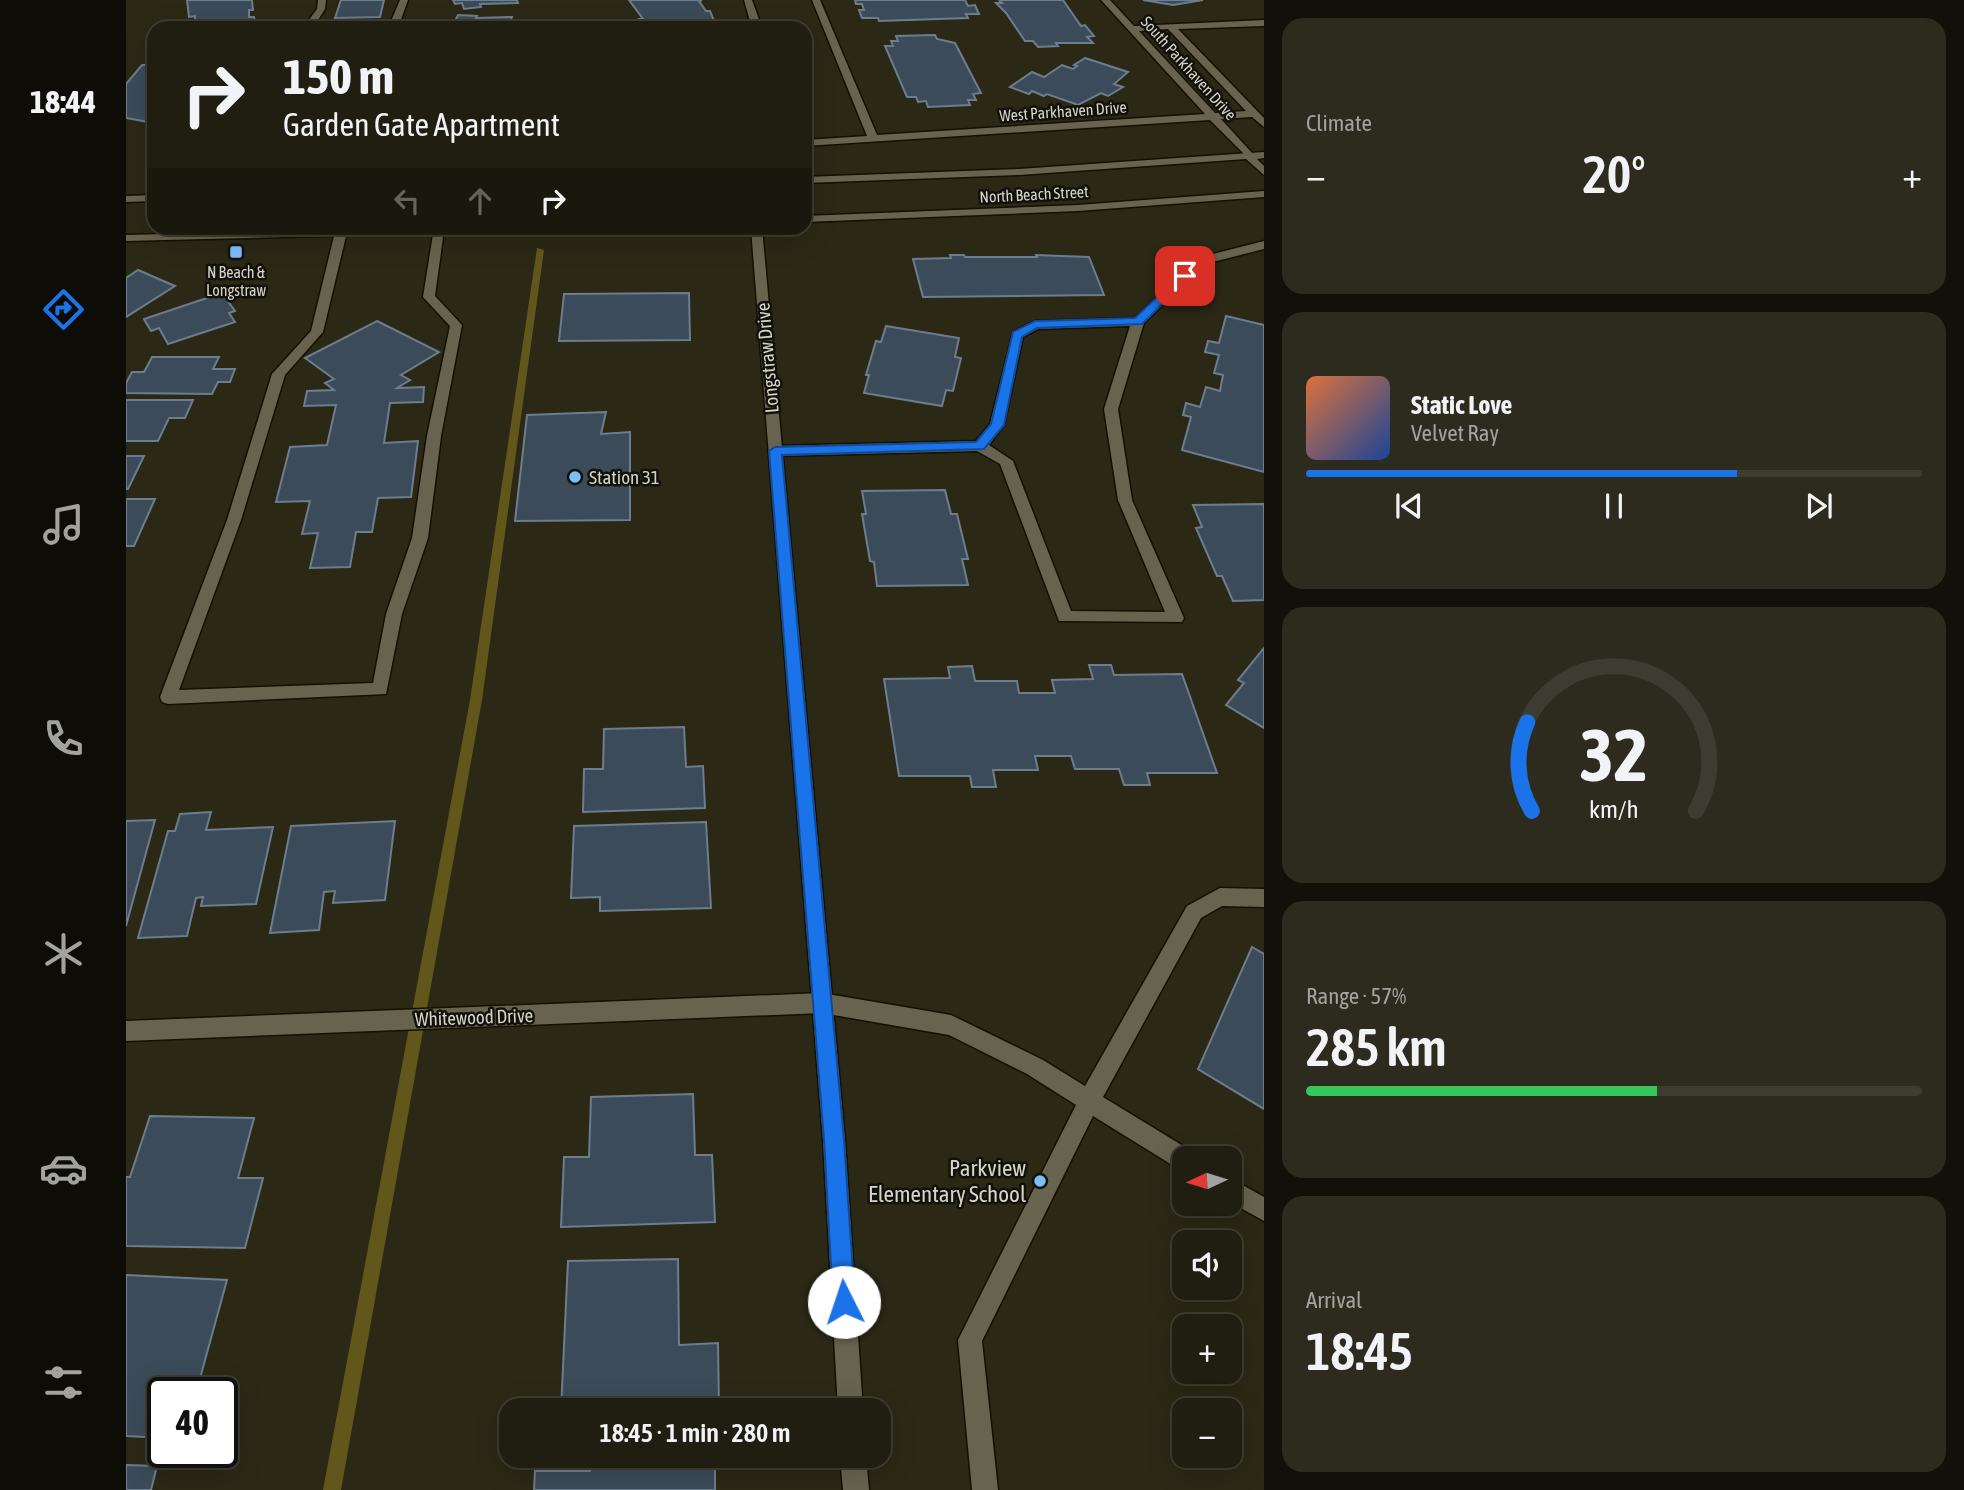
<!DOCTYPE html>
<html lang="en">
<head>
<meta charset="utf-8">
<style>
  body { margin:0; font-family:"Asap Condensed",sans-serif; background:#2d2b1e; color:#f1f3f6; height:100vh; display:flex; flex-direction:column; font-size:26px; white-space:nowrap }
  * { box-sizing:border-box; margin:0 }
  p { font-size:23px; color:#a2a29f }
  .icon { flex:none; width:38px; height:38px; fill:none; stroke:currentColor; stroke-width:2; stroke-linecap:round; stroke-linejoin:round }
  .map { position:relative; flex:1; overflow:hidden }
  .drawer { display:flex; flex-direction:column; gap:18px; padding:18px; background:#121009; width:700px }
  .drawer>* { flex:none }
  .top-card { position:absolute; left:21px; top:21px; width:665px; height:214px; border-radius:21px; box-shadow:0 7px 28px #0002,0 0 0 2px #3d3c30; background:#201e10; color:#f1f3f6; overflow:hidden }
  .needle { width:46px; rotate:266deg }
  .buttons { position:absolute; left:1046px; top:1146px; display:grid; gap:14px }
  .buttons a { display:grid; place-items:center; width:70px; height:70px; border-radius:14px; background:#201e10; box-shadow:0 7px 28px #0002,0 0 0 2px #3d3c30; font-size:35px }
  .speed { position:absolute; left:21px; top:1377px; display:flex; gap:14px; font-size:35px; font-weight:700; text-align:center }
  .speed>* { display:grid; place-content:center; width:91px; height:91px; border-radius:50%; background:#201e10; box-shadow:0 7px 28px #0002,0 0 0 2px #3d3c30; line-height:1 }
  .speed .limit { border:4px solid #111; border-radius:10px; background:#fff; color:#111 }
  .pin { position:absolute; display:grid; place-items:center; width:60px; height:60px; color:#fff; margin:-30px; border-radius:14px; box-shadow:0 4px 10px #0006 }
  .me { position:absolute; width:77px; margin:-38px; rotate:356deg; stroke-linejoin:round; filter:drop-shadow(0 0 5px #0008) }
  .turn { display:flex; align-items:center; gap:24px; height:147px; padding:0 21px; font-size:32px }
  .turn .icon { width:91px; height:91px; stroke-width:2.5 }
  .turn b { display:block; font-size:49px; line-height:60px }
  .lanes { display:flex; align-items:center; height:66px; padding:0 21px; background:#0003; justify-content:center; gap:35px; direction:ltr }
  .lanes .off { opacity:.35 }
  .big { font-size:52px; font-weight:600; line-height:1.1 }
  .drawer .widget { flex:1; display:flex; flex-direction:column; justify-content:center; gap:10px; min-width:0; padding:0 24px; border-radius:21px; background:#2d2b1e }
  .drawer .dial { align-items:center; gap:0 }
  .dial svg { height:182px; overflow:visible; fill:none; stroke:#3d3c30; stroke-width:7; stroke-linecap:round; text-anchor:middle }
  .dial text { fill:#f1f3f6; stroke:none }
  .song { display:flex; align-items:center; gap:21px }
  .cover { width:84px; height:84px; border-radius:10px; background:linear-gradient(135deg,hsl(20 70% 55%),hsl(220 70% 35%)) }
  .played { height:7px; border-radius:4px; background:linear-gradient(90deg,#1a73e8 70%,#3d3c30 70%) }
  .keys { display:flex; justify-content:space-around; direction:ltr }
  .heat { display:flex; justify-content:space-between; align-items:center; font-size:38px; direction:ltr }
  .charge { height:10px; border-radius:5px; background:linear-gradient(90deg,#34c759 57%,#3d3c30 0) }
  .trip { position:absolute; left:373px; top:1398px; width:392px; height:70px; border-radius:21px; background:#201e10; box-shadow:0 7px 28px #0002,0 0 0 2px #3d3c30; font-weight:600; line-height:70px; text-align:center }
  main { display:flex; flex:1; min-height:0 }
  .dock { display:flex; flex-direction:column; width:126px; justify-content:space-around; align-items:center; background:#0d0c06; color:#a2a29f }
  .dock .icon { width:49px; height:49px }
  .dock .selected { color:#1a73e8 }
  .dock b { font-size:32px; color:#f1f3f6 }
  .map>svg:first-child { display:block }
</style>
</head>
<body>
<main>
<nav class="dock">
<b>18:44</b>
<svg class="icon selected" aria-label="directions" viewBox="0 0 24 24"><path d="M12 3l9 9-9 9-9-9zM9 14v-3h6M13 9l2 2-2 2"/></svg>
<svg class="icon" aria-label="music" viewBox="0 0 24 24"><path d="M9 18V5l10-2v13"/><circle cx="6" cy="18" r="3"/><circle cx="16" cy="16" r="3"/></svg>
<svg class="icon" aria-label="phone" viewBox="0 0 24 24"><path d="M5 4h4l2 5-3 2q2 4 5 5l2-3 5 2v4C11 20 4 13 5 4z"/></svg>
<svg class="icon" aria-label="climate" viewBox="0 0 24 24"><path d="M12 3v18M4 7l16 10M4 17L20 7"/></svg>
<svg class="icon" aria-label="car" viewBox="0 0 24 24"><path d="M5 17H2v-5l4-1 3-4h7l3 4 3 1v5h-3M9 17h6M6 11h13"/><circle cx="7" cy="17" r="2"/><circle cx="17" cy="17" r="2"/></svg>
<svg class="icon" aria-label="filters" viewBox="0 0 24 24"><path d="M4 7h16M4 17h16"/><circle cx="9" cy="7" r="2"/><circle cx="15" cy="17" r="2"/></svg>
</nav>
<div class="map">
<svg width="1138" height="1490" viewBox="0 0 1138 1490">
  <rect width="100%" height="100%" fill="#2b2816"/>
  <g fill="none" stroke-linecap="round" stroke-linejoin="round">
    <polygon fill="#62571a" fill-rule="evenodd" points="411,248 418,250 356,700 215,1490 197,1490 344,700"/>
  </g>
  <g fill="#3b4b59" stroke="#6c7d8d" stroke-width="2">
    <polygon points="61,0 126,0 127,10 123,10 123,17 128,17 130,28 63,28 63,24 69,24 69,16 63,17"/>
    <polygon points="215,0 258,0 254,17 209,18"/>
    <polygon points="327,0 391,0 392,3 354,4 355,7 338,9 336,3 329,4"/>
    <polygon points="503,0 576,0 573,1 580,11 584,11 589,23 579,25 581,28 523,28 517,26 513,19 517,19"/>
    <polygon points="729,0 839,0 842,6 849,5 853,14 840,14 842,18 753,21 752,18 736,18 733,10 738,10 736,4 730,4"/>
    <polygon points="873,0 937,0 955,26 959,25 968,36 961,37 967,43 930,43 932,46 912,47 907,41 899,41 880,13 870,3 876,3"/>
    <polygon points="1017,0 1077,0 1047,5"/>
    <polygon points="332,15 351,16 350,18 386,17 384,23 390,23 388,28 317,28 321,20 329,21"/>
    <polygon points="809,35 811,39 829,43 855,93 847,94 850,100 842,100 844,105 802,107 800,101 792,102 790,97 781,97 759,46 767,46 765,41 772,41 770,36"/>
    <polygon points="959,58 1002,72 988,84 997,87 982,96 975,93 952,105 921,94 918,96 906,91 903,94 884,87 906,72 918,77 936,65 947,69 951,66 948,65"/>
    <polygon points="28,59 28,123 0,118 0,84 16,65 23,65"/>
    <polygon points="824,255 838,255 839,257 911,257 910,255 963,257 978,295 797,297 787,259 825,258"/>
    <polygon points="12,270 49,286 0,317 0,278"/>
    <polygon points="96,293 109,311 103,313 109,322 42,344 33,328 25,331 18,319"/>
    <polygon points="563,293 564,340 433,341 438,294"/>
    <polygon points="1100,316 1138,325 1138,472 1056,450 1065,417 1057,415 1060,403 1074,407 1080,387 1094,391 1097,375 1088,373 1093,355 1079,352 1082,341 1093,343"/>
    <polygon points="251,321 313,352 275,375 284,380 271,388 298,387 297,402 264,403 258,443 292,441 285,497 252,498 246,532 230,532 224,567 184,568 192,533 176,534 184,501 150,502 164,447 201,445 210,405 178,406 181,391 208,390 199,383 208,379 179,358"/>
    <polygon points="760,326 833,338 829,357 835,358 827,391 820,390 816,406 738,393 743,375 740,375 750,341 755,342"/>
    <polygon points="26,357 93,357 87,369 109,369 104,382 92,382 86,394 0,393 0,383 6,372 18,372"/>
    <polygon points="0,400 67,400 59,418 43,418 32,441 0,441"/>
    <polygon points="480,412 475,434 504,432 504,520 389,521 401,415"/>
    <polygon points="0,456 18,456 2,489 0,489"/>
    <polygon points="819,490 825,514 831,514 842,559 836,559 842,585 751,586 748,562 744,561 736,514 740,514 736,491"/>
    <polygon points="0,499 29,499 8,546 0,546"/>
    <polygon points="1138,504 1138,600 1107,601 1096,576 1091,576 1070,528 1076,527 1067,505"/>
    <polygon points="1138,648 1138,728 1100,705 1118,683 1112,680"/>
    <polygon points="963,665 985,665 988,675 1056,674 1091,773 1021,773 1024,785 998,785 993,769 949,769 945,756 909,756 912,770 867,770 870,787 846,787 844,776 773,776 758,679 824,678 822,667 846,666 849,681 891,681 893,693 929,693 926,680 967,679"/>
    <polygon points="558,727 560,767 577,766 579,808 457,812 458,769 477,769 478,729"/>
    <polygon points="85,812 80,830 147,827 130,904 75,906 77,897 70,898 61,936 12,938 42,831 49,831 54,814"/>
    <polygon points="29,820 0,926 0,821"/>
    <polygon points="269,821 259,900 207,903 209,891 198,892 193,930 144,933 165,826"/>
    <polygon points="580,822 585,908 474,911 474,897 445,898 448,826"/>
    <polygon points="1126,947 1138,954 1138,1109 1072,1069"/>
    <polygon points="567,1094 569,1155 586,1155 589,1222 435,1227 438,1157 463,1157 465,1097"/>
    <polygon points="24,1116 128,1118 112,1178 137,1178 119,1248 0,1246 0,1177 4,1177"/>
    <polygon points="552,1259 553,1345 592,1343 593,1410 435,1410 442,1261"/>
    <polygon points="0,1275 101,1280 70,1393 37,1393 37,1438 0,1436"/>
    <polygon points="465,1456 589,1456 589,1490 408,1490 409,1471 464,1471"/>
    <polygon points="0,1465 31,1466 25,1490 0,1490"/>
  </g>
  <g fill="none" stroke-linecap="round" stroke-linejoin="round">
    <g stroke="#141002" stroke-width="3">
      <g id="service">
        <polygon points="192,0 200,0 199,9 187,28 177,28 191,9"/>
        <polygon points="274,0 282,0 272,28 262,28"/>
        <polygon points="618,0 626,0 636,28 626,28"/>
        <path d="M686,0H694L751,135L1079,114L975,0H984L1008,26L1138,20V26L1052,29L1138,118V127L1126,117L1095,119L1127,154V158L1123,159L1084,120L679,146V140L741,136ZM1042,29L1120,111L1089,113L1013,31Z"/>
        <polygon points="308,228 318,230 309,296 336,325 315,436 302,538 276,614 260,694 42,704 36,702 34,697 101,520 146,374 185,331 209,232 215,229 221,232 197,332 159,375 115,520 53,690 247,683 260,614 286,538 301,436 324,326 297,297"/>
        <path d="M1138,241V249L1079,264L1018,323L992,409L1006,500L1058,618L1056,622L933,621L874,464L851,451L649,456L642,451L649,446L850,441L864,424L887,332L909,321L1009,318L1071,258ZM1004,326L978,409L992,500L1039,612L945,611L887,461L863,445L878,425L897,337L912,329Z"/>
        <polygon points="1094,888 1138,889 1138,907 1096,906 1075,918 977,1097 1067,1152 1070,1158 1059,1158 1059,1171 1051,1168 967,1116 856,1341 872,1490 846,1490 832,1340 950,1105 901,1074 823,1035 696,1013 689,1010 686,1003 689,996 696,993 825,1015 917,1060 959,1086 1061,906"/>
        <polygon points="1104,1178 1138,1197 1138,1221 1104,1202"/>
      </g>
    </g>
    <g stroke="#141002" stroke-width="3">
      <polygon id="minor" points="696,993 703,996 706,1003 703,1010 696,1013 0,1041 0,1021"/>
    </g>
    <g stroke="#141002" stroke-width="3">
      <g id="tertiary">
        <polygon points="625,228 636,228 719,1140 737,1410 712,1410 697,1140"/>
        <polygon points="714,1456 740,1456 743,1490 717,1490"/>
      </g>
    </g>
    <g stroke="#141002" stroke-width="3">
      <g id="secondary">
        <polygon points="1138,152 1138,158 1131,159 1138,166 1138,175 1120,159 893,175 679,183 679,177 893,169"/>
        <polygon points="1138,191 1138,197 952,211 679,222 679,216 952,205"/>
        <polygon points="28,195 28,201 0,202 0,196"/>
        <polygon points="283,228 408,228 402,231 0,241 0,235"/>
      </g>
    </g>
    <use href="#service" fill="#67634f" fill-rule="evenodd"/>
    <use href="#minor" fill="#67634f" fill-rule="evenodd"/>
    <use href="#tertiary" fill="#67634f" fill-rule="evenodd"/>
    <use href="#secondary" fill="#67634f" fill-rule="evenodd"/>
  </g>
  <polygon fill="#1a73e8" stroke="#114b97" stroke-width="2" points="1055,274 1065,276 1016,324 911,328 896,337 878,425 858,449 656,455 718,1140 729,1302 726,1310 718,1313 710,1310 707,1302 698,1140 643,451 649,447 850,442 865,424 887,332 909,321 1009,318"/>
  <g fill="#7dbef9" stroke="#121109" stroke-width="2.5">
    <rect x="103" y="245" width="14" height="14" rx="3.5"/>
    <circle cx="449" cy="477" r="7"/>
    <circle cx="914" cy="1181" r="7"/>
  </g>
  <g text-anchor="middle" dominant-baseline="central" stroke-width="5" stroke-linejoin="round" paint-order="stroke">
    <g font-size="16" fill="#d6d4c9" stroke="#121109">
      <text transform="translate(1063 68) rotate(48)">South Parkhaven Drive</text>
      <text transform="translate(937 111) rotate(-4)">West Parkhaven Drive</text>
      <text transform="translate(908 194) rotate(-3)">North Beach Street</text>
    </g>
    <g font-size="16" fill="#d6d4c9" stroke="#121109">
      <text x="110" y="272">N Beach &amp;<tspan x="110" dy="18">Longstraw</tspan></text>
    </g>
    <g font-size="19" fill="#d6d4c9" stroke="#121109">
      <text transform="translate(641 358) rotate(-95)">Longstraw Drive</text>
      <text transform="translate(348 1017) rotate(-2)">Whitewood Drive</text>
    </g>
    <g font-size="19" fill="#d6d4c9" stroke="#121109" text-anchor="start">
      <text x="463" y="477">Station 31</text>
    </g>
    <g font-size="23" fill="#d6d4c9" stroke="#121109" text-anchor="end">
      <text x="900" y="1168">Parkview<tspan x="900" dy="26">Elementary School</tspan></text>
    </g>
  </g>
</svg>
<div class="buttons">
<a><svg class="needle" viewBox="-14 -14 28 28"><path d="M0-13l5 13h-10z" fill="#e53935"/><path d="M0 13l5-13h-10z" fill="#a2a29f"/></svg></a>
<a><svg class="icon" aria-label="sound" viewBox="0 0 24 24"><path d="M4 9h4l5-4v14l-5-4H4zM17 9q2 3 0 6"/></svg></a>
<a>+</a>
<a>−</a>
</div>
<div class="speed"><div class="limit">40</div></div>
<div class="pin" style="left:1059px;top:276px;background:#d93025"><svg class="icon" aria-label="arrive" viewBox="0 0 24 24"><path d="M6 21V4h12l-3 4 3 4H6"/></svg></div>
<svg class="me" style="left:718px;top:1302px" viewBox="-20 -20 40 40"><circle r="19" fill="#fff"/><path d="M0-13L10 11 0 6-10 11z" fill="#1a73e8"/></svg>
<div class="trip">18:45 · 1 min · 280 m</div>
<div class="top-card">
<div class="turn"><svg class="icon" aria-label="right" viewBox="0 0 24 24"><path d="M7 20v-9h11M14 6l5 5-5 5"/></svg><div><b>150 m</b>Garden Gate Apartment</div></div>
<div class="lanes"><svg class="icon off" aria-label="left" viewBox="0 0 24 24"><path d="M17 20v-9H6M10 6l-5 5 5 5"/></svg><svg class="icon off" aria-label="ahead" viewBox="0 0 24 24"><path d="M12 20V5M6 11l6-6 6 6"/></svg><svg class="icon" aria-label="right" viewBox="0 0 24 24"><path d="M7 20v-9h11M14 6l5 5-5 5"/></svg></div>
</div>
</div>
<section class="drawer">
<div class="widget"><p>Climate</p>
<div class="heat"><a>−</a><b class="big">20°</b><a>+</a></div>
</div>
<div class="widget">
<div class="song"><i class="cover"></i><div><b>Static Love</b><p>Velvet Ray</p></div></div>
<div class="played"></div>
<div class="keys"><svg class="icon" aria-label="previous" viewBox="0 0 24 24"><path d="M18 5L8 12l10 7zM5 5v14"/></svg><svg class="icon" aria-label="pause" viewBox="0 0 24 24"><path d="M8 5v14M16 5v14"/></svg><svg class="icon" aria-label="next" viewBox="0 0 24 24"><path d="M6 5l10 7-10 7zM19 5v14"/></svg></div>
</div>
<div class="widget dial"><svg viewBox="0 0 100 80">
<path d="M14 69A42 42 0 1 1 86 69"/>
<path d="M14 69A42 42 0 0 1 12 30" stroke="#1a73e8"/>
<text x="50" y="56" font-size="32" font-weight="700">32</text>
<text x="50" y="72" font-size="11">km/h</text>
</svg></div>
<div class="widget"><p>Range · 57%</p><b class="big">285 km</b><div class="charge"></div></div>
<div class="widget"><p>Arrival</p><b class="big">18:45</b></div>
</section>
</main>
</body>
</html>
